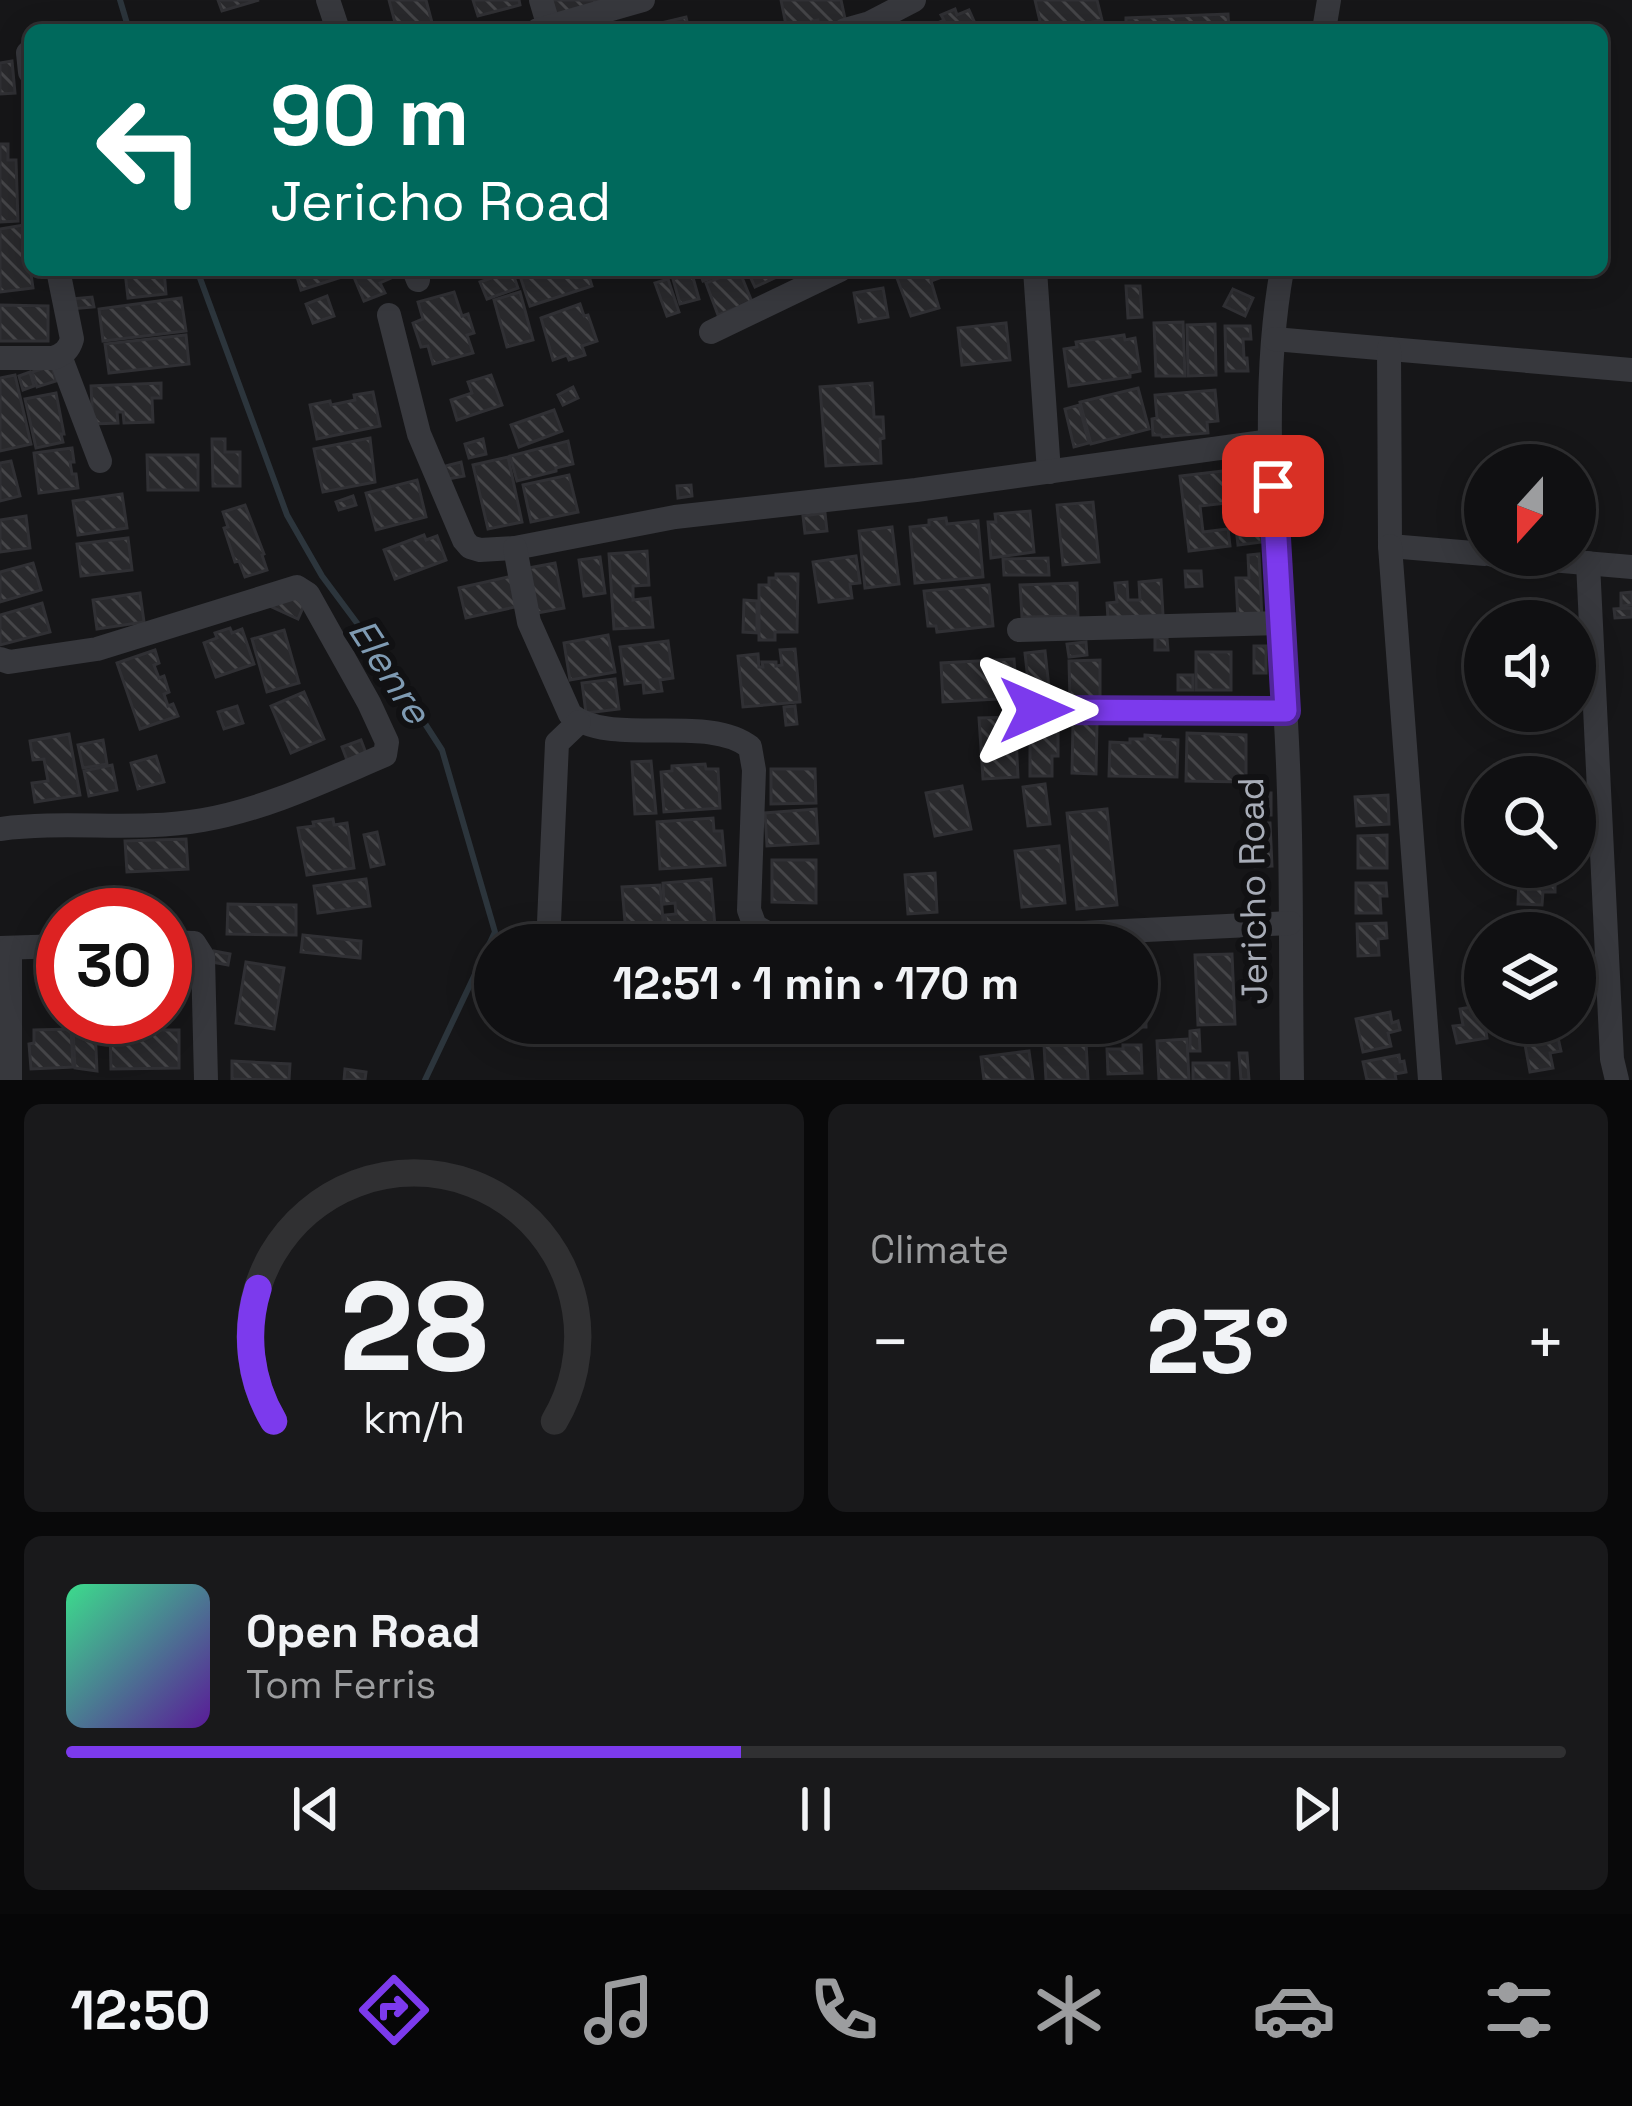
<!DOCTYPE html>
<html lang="en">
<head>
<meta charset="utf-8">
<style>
  body { margin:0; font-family:"Space Grotesk",sans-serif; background:#19191b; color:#f1f3f6; height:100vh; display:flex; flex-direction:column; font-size:45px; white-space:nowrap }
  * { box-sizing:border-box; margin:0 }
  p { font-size:39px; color:#9c9d9f }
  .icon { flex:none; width:66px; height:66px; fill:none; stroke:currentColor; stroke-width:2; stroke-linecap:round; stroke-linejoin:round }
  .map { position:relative; height:1080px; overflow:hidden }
  .details { display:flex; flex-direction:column; gap:24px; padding:24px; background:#09090a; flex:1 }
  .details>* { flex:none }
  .top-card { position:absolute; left:24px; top:24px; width:1584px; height:252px; border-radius:18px; box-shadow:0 6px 30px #0003,0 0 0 3px #303032; background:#00695c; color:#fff; overflow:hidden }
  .needle { width:78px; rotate:201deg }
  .controls { position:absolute; left:1464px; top:444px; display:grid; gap:24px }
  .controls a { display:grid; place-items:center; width:132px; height:132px; border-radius:50%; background:#101012; box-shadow:0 6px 30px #0003,0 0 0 3px #303032; font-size:60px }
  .speed { position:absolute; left:36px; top:888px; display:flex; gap:24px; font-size:60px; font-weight:700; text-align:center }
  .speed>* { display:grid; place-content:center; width:156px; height:156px; border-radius:50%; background:#101012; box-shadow:0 6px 30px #0003,0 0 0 3px #303032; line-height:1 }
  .speed .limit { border:18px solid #d22; background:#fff; color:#111 }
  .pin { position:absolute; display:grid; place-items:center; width:102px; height:102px; color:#fff; margin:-51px; border-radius:24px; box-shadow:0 6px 18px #0006 }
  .me { position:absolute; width:132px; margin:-66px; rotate:90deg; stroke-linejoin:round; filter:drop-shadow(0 0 9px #0008) }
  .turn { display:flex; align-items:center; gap:42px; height:252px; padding:0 48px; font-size:54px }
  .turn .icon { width:156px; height:156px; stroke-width:2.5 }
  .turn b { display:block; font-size:84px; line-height:102px }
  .big { font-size:90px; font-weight:800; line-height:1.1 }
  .details .widget { flex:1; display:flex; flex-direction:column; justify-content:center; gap:18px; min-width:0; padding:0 42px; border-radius:18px; background:#19191b }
  .details .dial { align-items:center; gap:0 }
  .dial svg { height:312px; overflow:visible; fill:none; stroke:#303032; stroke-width:7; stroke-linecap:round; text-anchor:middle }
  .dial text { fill:#f1f3f6; stroke:none }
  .song { display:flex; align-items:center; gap:36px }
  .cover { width:144px; height:144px; border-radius:18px; background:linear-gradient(135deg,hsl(150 70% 55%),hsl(270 70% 35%)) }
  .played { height:12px; border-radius:6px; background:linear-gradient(90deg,#7c3aed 45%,#303032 45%) }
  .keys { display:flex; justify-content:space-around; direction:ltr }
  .heat { display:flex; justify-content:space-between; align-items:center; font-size:66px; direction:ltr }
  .details .tiles { flex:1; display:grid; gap:24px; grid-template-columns:1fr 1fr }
  .widget:last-child { grid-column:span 2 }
  .trip { position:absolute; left:474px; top:924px; width:684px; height:120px; border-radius:60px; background:#101012; box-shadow:0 6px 30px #0003,0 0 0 3px #303032; font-weight:800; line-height:120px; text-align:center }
  .menu { display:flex; height:192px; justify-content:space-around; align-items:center; background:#060607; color:#9c9d9f }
  .menu .icon { width:84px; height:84px }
  .menu .current { color:#7c3aed }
  .menu b { font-size:54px; color:#f1f3f6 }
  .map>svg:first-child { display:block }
</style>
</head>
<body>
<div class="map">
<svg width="1632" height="1080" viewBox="0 0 1632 1080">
  <defs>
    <pattern id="building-back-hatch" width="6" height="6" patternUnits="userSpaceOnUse" patternTransform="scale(3)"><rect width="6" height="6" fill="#29292c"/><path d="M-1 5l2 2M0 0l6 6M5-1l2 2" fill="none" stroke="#454548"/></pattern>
  </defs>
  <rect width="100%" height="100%" fill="#161618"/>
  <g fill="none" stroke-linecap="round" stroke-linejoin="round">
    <g stroke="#2c353c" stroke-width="6">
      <polyline points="120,0 129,30"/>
      <polyline points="197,270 287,515 322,576 380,654 442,750 495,932 425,1080"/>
    </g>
  </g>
  <g fill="url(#building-back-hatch)" stroke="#303034" stroke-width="3">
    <polygon points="218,0 259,0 222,11"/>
    <polygon points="389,0 426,0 434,30 397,30"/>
    <polygon points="473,0 519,0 520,5 478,16"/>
    <polygon points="545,0 599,0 599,2 550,17"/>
    <polygon points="781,0 841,0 847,28 820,30 818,20 813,21 815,30 787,30"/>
    <polygon points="1035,0 1097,0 1102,20 1088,23 1089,28 1102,24 1103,30 1042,30"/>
    <polygon points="955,9 957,15 969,10 978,30 938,30 935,24 944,20 941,15"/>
    <polygon points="1228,14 1229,30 1126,30 1126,18"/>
    <polygon points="686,17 689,30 649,30 648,26"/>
    <polygon points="12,61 15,93 0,94 0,63"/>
    <polygon points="0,144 8,144 8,160 16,160 18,221 0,222"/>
    <polygon points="24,225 33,288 0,292 0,229"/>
    <polygon points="164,270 166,294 128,298 125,272"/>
    <polygon points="295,270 340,270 342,277 301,290"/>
    <polygon points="351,270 387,270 391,278 380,283 385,293 364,301"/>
    <polygon points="518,270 587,270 592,286 530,306"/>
    <polygon points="699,270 730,270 731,271 703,281"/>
    <polygon points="739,270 752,302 718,315 706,283"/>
    <polygon points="747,270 792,270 755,287"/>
    <polygon points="894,270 936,270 939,278 931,281 939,308 911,316"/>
    <polygon points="512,271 518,288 487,299 480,282"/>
    <polygon points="692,274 699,299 680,304 673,279"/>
    <polygon points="668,279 679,312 667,316 655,283"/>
    <polygon points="1126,286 1140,286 1142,317 1128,318"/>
    <polygon points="883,288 888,317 859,322 854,293"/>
    <polygon points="1233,289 1253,298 1245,316 1224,306"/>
    <polygon points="454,292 462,316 468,314 474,333 467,335 473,353 433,364 428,346 421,347 413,323 423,319 418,302"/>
    <polygon points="520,292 533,340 507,347 494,300"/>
    <polygon points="327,296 334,316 313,323 306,304"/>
    <polygon points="92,297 94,307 71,309 70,299"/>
    <polygon points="181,298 186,331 103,341 99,309"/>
    <polygon points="580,304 584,316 588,315 597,341 582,346 585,355 569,360 567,355 553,360 541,318"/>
    <polygon points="0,305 48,306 48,341 0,341"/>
    <polygon points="1183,322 1185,376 1156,376 1154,323"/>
    <polygon points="1006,323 1010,360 962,365 958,328"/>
    <polygon points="1215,324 1216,375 1188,376 1187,325"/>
    <polygon points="1225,326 1250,326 1251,339 1243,339 1244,358 1247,358 1248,371 1226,371"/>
    <polygon points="186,335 189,364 109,373 105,344"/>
    <polygon points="1124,335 1125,340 1135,338 1140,371 1130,373 1130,377 1069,386 1064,349 1077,347 1076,342"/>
    <polygon points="52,366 56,381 37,387 32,372"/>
    <polygon points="30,372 34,386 23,390 19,376"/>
    <polygon points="15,375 31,444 0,451 0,378"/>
    <polygon points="491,375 502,405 457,420 451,400 472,393 468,382"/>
    <polygon points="161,383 161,398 152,398 153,422 124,423 123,412 117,412 118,423 93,424 91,386"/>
    <polygon points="872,383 874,417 883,417 884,438 880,439 881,463 826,466 820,387"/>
    <polygon points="573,387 578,398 563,405 558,395"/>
    <polygon points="1138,388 1149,429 1091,444 1080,402"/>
    <polygon points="1215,390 1218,421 1207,422 1208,433 1162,437 1161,435 1153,435 1152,419 1157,418 1155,395"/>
    <polygon points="373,392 380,426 317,439 310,405 330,401 331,405 355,400 354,395"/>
    <polygon points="56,393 64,434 61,434 63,442 36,448 25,399"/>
    <polygon points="1079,405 1089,443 1074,447 1065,409"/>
    <polygon points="554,410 562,431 519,447 511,425"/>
    <polygon points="370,438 375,482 323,492 314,449"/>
    <polygon points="212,439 225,439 225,452 240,452 240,486 213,486"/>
    <polygon points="483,439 486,454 469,458 465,444"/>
    <polygon points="568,441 573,464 556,468 556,471 517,481 510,456"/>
    <polygon points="72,448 74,462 70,462 72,474 76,474 78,488 39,493 34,453"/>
    <polygon points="147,455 198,455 198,490 148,490"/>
    <polygon points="508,457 522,522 488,529 473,465"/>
    <polygon points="11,461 20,496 0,501 0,463"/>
    <polygon points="461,462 464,476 448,479 445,466"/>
    <polygon points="1232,470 1236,502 1200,506 1203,532 1228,529 1230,546 1189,551 1180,476"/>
    <polygon points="569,475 578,512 531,522 523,485"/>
    <polygon points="417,480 426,517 376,530 366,493"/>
    <polygon points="691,485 692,496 678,498 677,486"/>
    <polygon points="122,494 127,528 78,535 73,501"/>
    <polygon points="353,496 356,505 339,510 336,502"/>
    <polygon points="1093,502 1099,562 1063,565 1057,505"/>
    <polygon points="245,505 264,554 262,555 267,570 245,577 239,561 235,562 224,528 228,527 223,512"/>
    <polygon points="1030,511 1034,552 991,558 988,522 996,522 995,514"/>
    <polygon points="825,513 827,531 805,533 803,516"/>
    <polygon points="26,516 30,548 0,552 0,520"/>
    <polygon points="946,518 947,524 978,521 983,577 915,583 910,527 929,525 929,520"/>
    <polygon points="1259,525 1262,542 1238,545 1236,528"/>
    <polygon points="892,527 899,584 865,588 859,531"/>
    <polygon points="424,535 426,540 437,536 446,560 395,579 384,550"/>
    <polygon points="128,538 132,570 81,576 77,544"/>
    <polygon points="647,551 649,585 633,586 633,600 650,598 653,627 614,629 609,554"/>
    <polygon points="1259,554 1262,619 1238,620 1236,578 1249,578 1248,555"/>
    <polygon points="856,556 860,583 850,584 852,598 819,602 813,562"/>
    <polygon points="600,557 605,593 584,596 579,560"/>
    <polygon points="1048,558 1049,575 1004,575 1003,559"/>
    <polygon points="33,563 41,590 0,602 0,572"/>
    <polygon points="555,563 564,608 532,614 523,569"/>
    <polygon points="1185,571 1201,571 1202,586 1186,587"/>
    <polygon points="776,574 798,574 797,632 775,632 775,640 759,640 759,585 769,585 769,578 776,578"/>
    <polygon points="517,575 524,605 466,618 459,588"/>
    <polygon points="1161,580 1163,615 1108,619 1107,603 1117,602 1115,583 1127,582 1128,600 1140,600 1139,582"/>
    <polygon points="1077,583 1078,616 1022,617 1020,585"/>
    <polygon points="989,585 993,626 937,632 936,626 928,626 924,591"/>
    <polygon points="1632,592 1632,605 1621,606 1621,593"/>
    <polygon points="140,593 144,622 97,629 93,600"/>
    <polygon points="286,594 305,603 298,619 272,607"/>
    <polygon points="744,600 757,601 757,633 743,632"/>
    <polygon points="42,603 50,632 0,645 0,615"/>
    <polygon points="1632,608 1632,617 1615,618 1614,609"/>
    <polygon points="230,628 232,633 242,629 254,664 216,677 204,643 217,638 215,633"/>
    <polygon points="284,630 299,683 267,692 252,639"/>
    <polygon points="608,635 615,672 570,680 564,643"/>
    <polygon points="1155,638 1167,638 1168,650 1155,650"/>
    <polygon points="668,641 673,678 660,680 662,691 644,693 643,682 625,684 620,647"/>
    <polygon points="1086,642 1087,655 1069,657 1067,644"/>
    <rect x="1254" y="646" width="12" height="27"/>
    <polygon points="795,649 800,702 743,707 738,656 758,654 759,667 763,667 762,662 776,662 776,666 782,665 780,650"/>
    <polygon points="155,650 159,663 154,665 159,678 164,676 169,692 164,694 168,706 173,704 178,716 140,729 117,663"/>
    <polygon points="1045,651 1050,697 1030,699 1025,653"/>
    <rect x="1196" y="652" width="35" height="38"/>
    <polygon points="1014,659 1017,698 943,702 941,663"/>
    <polygon points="1100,660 1100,700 1070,701 1069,661"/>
    <rect x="1178" y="675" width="15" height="15"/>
    <polygon points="615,679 619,709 586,713 582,683"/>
    <polygon points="304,692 324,739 291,753 271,706"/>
    <polygon points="237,706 243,723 224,729 218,712"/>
    <polygon points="795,706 797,724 786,725 784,707"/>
    <polygon points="1015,717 1018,777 983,779 979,718"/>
    <polygon points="1030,722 1058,722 1058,756 1052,756 1052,776 1030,776"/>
    <polygon points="1073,723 1097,723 1096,774 1072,773"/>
    <polygon points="1187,733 1246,735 1246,782 1186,781"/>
    <polygon points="69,734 80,795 35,802 32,783 48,781 44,759 33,760 30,741"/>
    <polygon points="1145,735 1160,736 1159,739 1178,740 1177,777 1109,776 1110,742 1130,743 1130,739 1145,739"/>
    <polygon points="103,740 107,764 83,768 78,745"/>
    <polygon points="361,740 366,753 347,760 342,747"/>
    <polygon points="156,756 164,782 138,789 131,763"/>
    <polygon points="651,761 656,813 635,814 632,762"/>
    <polygon points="705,764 706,769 718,769 720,808 664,812 661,772 672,771 672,766"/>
    <polygon points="112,765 117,790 89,796 84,771"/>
    <polygon points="771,769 815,769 816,803 771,804"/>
    <polygon points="1045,784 1050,824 1028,826 1023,787"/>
    <polygon points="962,786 971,829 935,836 926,793"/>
    <polygon points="1258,793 1271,793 1271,815 1257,815"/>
    <polygon points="1388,795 1389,824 1357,826 1355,797"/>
    <polygon points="816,809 818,843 767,846 765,813"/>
    <polygon points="1107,809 1117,905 1077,909 1067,813"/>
    <polygon points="713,818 714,831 722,831 725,865 660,869 657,822"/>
    <polygon points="333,819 334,825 347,823 354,868 307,875 298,828 314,826 313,822"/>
    <polygon points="1254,823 1270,823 1272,866 1255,867"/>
    <polygon points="377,832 384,864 371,867 364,835"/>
    <polygon points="1387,835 1387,868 1358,868 1358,836"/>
    <polygon points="186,839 188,869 127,872 125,841"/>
    <polygon points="1059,846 1065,903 1022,907 1015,851"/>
    <polygon points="772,860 816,860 816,903 772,902"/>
    <polygon points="935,873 937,912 908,914 905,875"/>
    <polygon points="1519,873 1550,874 1549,884 1555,884 1555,892 1543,892 1542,905 1518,904"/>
    <polygon points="366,879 370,906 318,913 314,886"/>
    <polygon points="711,879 715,927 697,929 698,937 682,939 682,930 667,931 665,915 676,914 675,903 664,904 663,883"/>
    <polygon points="1356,883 1386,883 1387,896 1380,896 1381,913 1356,913"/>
    <polygon points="660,885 664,932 626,934 622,887"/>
    <polygon points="228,904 296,905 296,935 227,934"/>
    <polygon points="1519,914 1549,915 1549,925 1557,925 1557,933 1518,933"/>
    <polygon points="1386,923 1387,938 1378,939 1379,955 1358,956 1357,924"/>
    <polygon points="738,929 739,945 715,945 714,930"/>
    <polygon points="303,935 361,941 360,958 301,952"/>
    <polygon points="214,951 230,954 228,965 212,962"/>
    <polygon points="1137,953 1144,953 1146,1027 1108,1027 1108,1023 1137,1023"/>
    <polygon points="1232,954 1235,1024 1198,1025 1195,955"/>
    <polygon points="246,962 284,968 274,1029 236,1023"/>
    <polygon points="1482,1005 1487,1038 1457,1043 1453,1026 1463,1025 1460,1009"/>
    <polygon points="1390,1012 1392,1023 1398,1021 1400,1030 1388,1033 1391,1046 1363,1052 1356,1019"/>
    <polygon points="842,1023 893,1023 893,1038 842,1039"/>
    <polygon points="962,1023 986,1023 988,1039 964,1042"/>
    <polygon points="990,1023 1027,1023 1029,1034 992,1038"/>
    <polygon points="1061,1023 1092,1023 1092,1029 1062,1031"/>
    <polygon points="95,1027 97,1071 75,1068 73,1028"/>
    <polygon points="71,1029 73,1067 31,1069 29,1044 34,1043 34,1030"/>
    <polygon points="110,1030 179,1030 179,1068 111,1069"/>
    <polygon points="1199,1030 1200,1051 1190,1051 1190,1031"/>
    <polygon points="1557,1033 1561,1051 1550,1053 1553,1068 1530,1072 1524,1039"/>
    <polygon points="1187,1039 1189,1080 1159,1080 1157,1041"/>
    <polygon points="1086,1042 1088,1080 1046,1080 1044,1045"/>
    <polygon points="1123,1045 1141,1045 1142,1073 1108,1074 1107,1049 1123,1049"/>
    <polygon points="1029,1051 1033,1080 984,1080 981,1057"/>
    <polygon points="1239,1053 1247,1053 1249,1080 1241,1080"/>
    <polygon points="1399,1055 1400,1062 1404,1061 1406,1072 1395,1074 1396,1080 1367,1080 1363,1062"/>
    <polygon points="232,1061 290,1064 289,1080 232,1079"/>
    <rect x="1193" y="1063" width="36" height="17"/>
    <polygon points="345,1069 366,1072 365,1080 344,1080"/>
  </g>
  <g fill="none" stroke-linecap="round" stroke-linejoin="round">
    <g stroke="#37383d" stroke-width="24">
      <polyline points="328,0 338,30"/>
      <polyline points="541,0 549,27"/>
      <polyline points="538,30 643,0"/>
      <polyline points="845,30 870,23 914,0"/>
      <polyline points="1324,30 1329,0"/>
      <polyline points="28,53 30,72"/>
      <polyline points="414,270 418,280"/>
      <polyline points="1035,270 1049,472"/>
      <path d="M1282,270C1257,407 1277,567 1285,706C1293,830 1290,956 1292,1080"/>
      <polyline points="389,315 419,434 464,540 470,547 480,550 515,548 675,517 916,490 1271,441"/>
      <polyline points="711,332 840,270"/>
      <polyline points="1274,339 1632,370"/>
      <polyline points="1389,349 1390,546 1485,554"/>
      <polyline points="60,356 100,461"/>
      <path d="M0,358H53C63,355 69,350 72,339L58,270"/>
      <polyline points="1390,546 1430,1080"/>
      <path d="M515,548L529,622L570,714C609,748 707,713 750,747L754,770L749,910L755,926L781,941L855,944L1290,923"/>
      <polyline points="1493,555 1632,567"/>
      <polyline points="1588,563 1612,1059 1617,1080"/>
      <polyline points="1019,630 1279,623"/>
      <path d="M0,659L9,662L97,649L297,587L308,594L369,703L387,742L385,755C326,780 266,809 203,820C137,832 67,820 0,829"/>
      <polyline points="1036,710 1286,711"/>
      <polyline points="165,942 194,943 203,957 206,1080"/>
      <polyline points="548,945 557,743 579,722"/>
      <polyline points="0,948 63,946"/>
      <polyline points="10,1080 10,948"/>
    </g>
  </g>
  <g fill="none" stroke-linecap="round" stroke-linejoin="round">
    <g stroke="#51269a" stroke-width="30">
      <polyline id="route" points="1036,710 1286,711 1273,486"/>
    </g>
    <use href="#route" stroke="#7c3aed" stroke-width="21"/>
  </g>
  <g text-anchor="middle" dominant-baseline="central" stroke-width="12" stroke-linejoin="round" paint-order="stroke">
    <g font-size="36" fill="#a8adb8" stroke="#111113">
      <text transform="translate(1253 891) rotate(-91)">Jericho Road</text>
    </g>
    <g font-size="39" font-style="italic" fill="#7f9bb3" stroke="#111113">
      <text transform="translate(390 671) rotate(57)">Elenre</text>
    </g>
  </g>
</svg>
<div class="controls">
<a><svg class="needle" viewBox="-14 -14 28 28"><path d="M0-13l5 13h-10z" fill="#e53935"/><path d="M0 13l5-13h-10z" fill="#9c9d9f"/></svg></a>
<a><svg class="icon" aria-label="sound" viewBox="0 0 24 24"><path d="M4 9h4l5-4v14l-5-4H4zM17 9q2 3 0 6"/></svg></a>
<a><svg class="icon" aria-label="search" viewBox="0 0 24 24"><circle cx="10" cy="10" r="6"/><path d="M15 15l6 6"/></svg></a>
<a><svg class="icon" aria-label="layers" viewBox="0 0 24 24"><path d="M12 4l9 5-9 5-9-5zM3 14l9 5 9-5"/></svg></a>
</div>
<div class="speed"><div class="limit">30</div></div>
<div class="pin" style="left:1273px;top:486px;background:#d93025"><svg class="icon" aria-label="arrive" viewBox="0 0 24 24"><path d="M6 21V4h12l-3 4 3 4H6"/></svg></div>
<svg class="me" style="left:1036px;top:710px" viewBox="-20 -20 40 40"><path d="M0-17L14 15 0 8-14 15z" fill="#7c3aed" stroke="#fff" stroke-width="4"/></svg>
<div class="trip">12:51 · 1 min · 170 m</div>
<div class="top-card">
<div class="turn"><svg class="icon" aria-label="left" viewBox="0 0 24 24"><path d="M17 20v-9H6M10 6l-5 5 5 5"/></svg><div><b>90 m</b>Jericho Road</div></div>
</div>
</div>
<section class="details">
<div class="tiles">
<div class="widget dial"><svg viewBox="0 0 100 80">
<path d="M14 69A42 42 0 1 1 86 69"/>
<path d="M14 69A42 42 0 0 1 10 35" stroke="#7c3aed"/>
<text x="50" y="56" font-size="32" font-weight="700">28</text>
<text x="50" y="72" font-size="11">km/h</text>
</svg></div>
<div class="widget"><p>Climate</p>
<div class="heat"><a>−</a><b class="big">23°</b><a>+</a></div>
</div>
<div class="widget">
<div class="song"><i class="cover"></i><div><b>Open Road</b><p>Tom Ferris</p></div></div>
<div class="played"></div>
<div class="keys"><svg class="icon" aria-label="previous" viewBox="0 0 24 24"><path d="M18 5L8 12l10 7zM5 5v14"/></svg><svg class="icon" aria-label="pause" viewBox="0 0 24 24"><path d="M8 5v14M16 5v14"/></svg><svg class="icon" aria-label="next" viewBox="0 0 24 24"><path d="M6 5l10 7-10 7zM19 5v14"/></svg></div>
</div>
</div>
</section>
<nav class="menu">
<b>12:50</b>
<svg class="icon current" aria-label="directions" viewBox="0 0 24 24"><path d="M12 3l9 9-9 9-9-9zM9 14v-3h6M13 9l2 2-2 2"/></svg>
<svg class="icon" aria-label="music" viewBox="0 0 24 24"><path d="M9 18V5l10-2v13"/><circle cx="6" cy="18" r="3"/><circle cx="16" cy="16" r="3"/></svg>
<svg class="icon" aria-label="phone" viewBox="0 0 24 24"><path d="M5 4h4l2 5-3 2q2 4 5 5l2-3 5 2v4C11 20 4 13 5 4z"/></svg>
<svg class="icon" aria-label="climate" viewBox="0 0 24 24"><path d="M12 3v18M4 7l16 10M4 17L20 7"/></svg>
<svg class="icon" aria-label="car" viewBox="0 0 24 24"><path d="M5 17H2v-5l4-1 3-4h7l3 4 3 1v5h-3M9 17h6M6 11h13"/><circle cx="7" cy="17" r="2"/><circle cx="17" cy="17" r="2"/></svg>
<svg class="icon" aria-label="filters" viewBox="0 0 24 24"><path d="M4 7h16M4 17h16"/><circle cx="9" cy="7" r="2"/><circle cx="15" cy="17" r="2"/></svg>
</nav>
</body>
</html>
